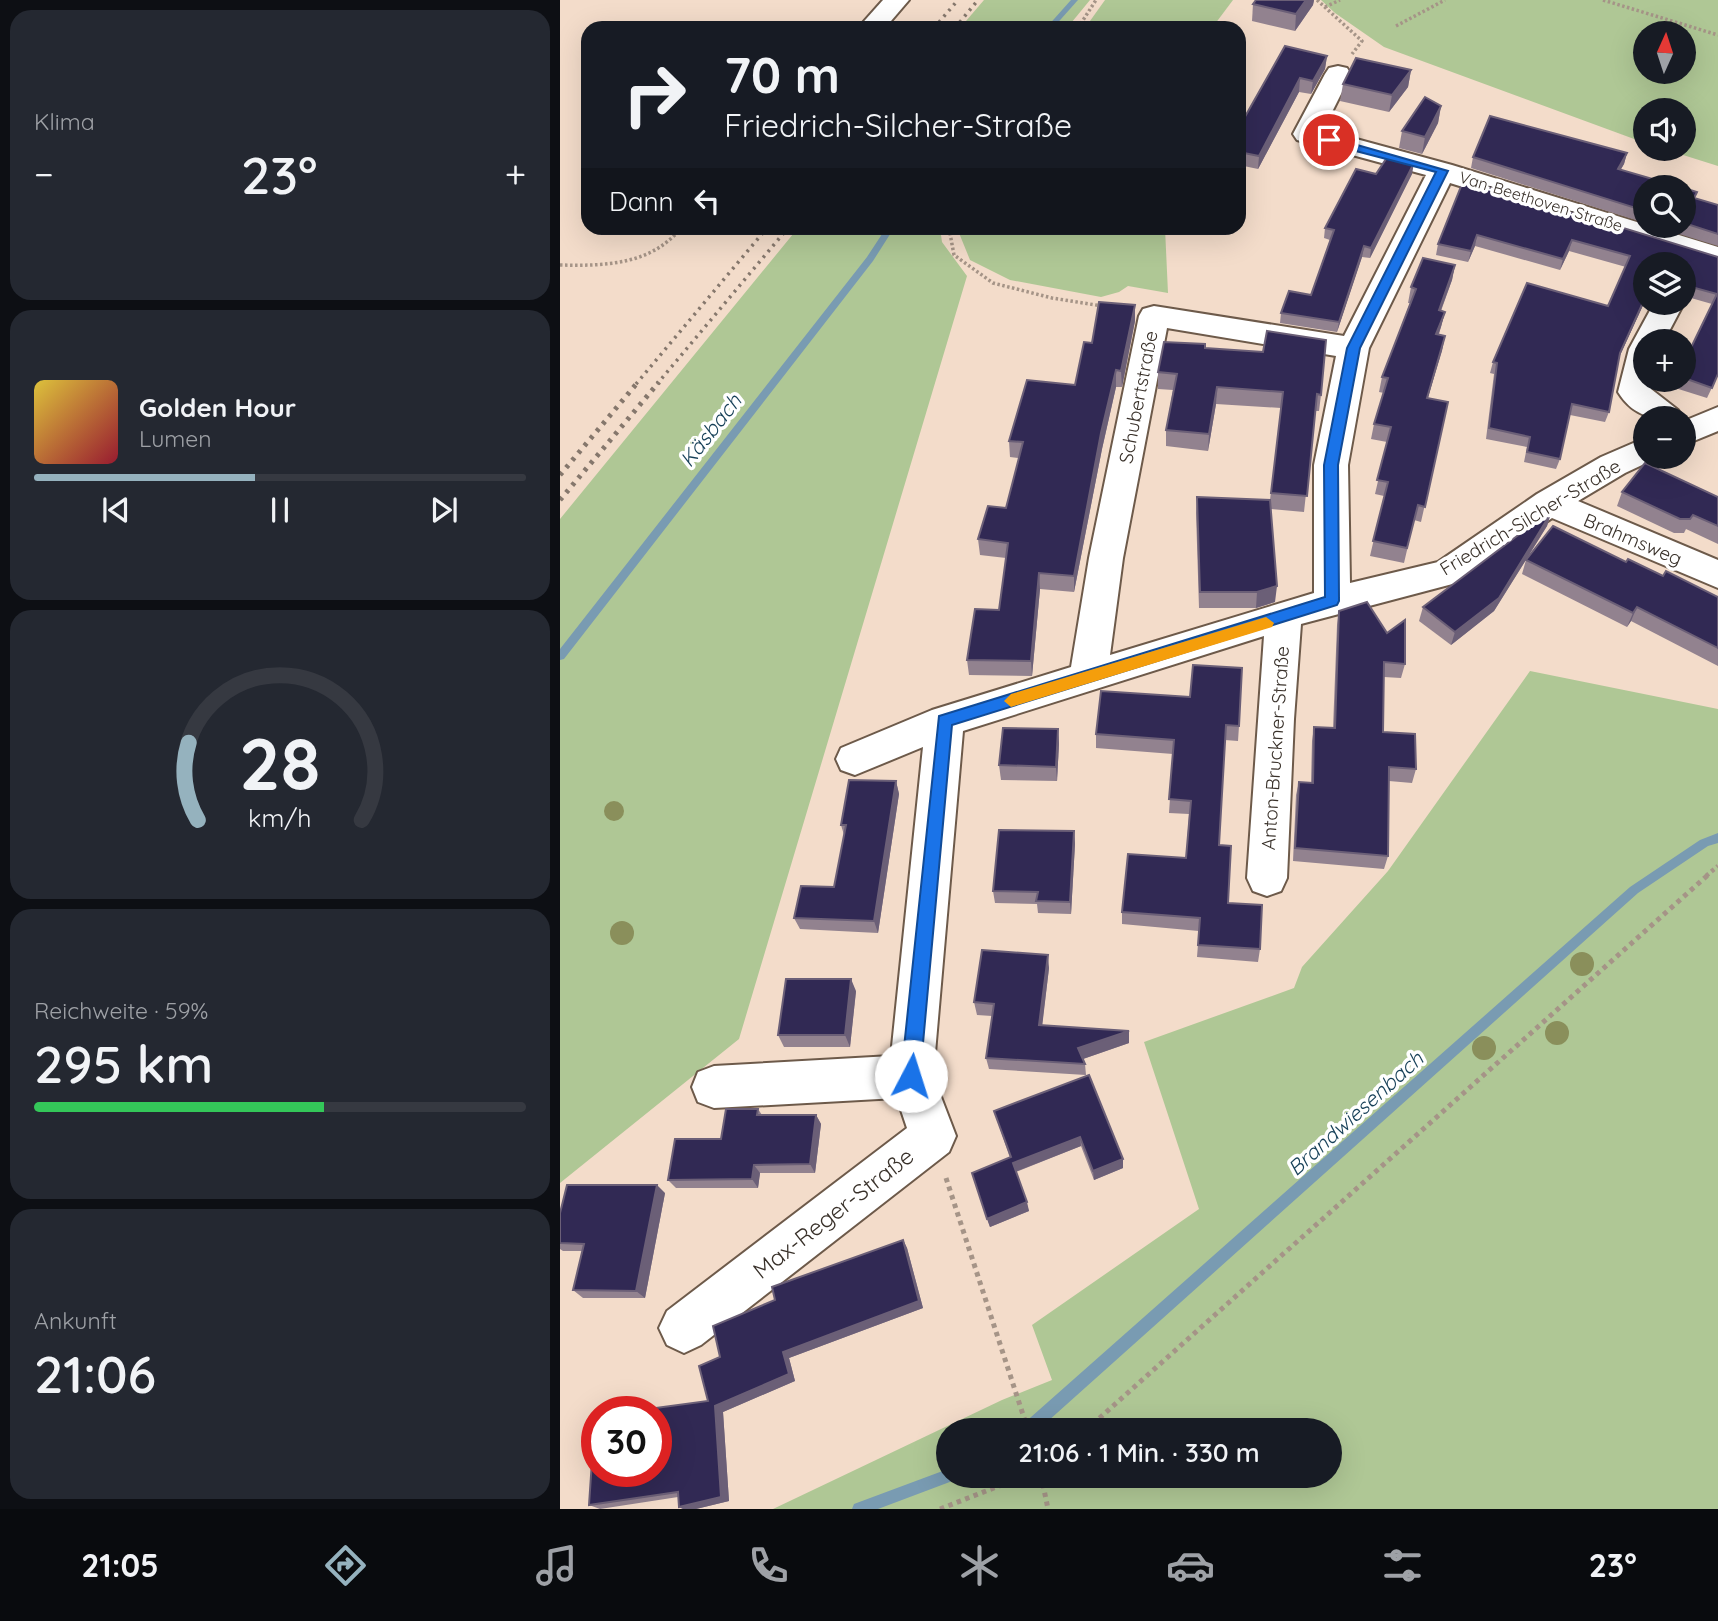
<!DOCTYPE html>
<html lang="de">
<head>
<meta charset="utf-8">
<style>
  body { margin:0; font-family:Quicksand,sans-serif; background:#242831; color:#f1f3f6; height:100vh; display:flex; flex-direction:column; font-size:26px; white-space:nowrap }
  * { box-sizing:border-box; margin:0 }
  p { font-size:23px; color:#9ea1a6 }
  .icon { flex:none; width:38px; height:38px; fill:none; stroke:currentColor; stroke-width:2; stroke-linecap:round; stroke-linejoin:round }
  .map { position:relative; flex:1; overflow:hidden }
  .details { display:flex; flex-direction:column; gap:10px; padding:10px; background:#0d0f14; width:560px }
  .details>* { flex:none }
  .guide { position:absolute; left:21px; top:21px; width:665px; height:214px; border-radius:21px; box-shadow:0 7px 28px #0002; background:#171b24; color:#f1f3f6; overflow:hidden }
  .needle { width:46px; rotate:3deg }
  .fabs { position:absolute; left:1073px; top:21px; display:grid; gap:14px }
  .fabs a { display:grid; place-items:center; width:63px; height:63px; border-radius:50%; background:#171b24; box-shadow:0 7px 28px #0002; font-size:35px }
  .speed { position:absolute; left:21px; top:1396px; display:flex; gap:14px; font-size:35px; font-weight:700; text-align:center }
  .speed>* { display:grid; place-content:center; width:91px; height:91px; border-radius:50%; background:#171b24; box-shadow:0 7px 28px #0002; line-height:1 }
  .speed .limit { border:10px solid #d22; background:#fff; color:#111 }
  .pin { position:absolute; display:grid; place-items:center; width:60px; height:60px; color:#fff; margin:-30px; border:4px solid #fff; border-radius:50%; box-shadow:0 2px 7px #0007 }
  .me { position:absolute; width:77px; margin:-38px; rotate:5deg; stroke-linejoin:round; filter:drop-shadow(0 0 5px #0008) }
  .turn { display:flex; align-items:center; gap:24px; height:147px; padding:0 28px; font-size:32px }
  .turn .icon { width:91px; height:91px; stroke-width:2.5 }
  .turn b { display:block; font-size:49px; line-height:60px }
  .then { display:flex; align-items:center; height:66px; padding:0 28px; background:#0003; gap:14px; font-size:26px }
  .big { font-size:52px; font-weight:600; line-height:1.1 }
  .details .tile { flex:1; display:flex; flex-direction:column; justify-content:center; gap:10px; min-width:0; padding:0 24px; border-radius:21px; background:#242831 }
  .details .dial { align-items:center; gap:0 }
  .dial svg { height:182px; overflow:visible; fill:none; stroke:#363941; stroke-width:7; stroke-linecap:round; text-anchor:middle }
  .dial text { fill:#f1f3f6; stroke:none }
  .song { display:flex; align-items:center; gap:21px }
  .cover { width:84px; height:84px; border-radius:10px; background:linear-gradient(135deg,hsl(50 70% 55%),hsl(350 70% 35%)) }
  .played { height:7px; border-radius:4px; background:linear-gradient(90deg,#95b2be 45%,#363941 45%) }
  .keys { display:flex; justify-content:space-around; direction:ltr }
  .heat { display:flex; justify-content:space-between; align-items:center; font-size:38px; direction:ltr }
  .charge { height:10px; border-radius:5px; background:linear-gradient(90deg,#34c759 59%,#363941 0) }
  .trip { position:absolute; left:376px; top:1418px; width:406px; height:70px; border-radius:35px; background:#171b24; box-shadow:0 7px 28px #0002; font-weight:600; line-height:70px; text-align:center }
  .tab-bar { display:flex; height:112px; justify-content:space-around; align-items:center; background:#090b0e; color:#9ea1a6 }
  .tab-bar .icon { width:49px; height:49px }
  .tab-bar .on { color:#95b2be }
  .tab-bar b { font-size:32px; color:#f1f3f6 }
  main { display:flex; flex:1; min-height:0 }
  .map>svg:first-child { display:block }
</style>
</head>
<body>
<main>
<section class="details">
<div class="tile"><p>Klima</p>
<div class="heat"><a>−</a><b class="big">23°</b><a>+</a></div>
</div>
<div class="tile">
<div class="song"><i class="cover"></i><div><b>Golden Hour</b><p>Lumen</p></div></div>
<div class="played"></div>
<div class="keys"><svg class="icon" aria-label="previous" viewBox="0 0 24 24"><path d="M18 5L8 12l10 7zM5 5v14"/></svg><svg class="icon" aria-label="pause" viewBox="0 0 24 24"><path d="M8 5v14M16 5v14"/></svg><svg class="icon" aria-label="next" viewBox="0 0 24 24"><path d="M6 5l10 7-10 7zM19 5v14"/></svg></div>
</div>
<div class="tile dial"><svg viewBox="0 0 100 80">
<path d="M14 69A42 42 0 1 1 86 69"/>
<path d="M14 69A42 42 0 0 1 10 35" stroke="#95b2be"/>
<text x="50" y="56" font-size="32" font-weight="700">28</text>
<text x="50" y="72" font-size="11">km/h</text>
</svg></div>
<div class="tile"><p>Reichweite · 59%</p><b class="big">295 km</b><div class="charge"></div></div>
<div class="tile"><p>Ankunft</p><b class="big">21:06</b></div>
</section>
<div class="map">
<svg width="1158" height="1509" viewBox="0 0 1158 1509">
  <rect width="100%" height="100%" fill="#f3dcca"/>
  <g fill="#afc795" fill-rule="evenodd">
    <polygon points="424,0 530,0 507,28 400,28"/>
    <polygon points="545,0 673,0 652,28 525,28"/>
    <path d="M761,0H1158V166L1104,149H1124V110H1085V143L824,47L775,13ZM1085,33H1124V72H1085Z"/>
    <polygon points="238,228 380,228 382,242 407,276 179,1039 0,1183 0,519"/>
    <polygon points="397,228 605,228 608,293 568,286 559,292 541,297 450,280 410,260"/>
    <path d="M970,671L1158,709V1509H213L442,1400L492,1380L472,1325L639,1209L584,1042L734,988L742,967L828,871ZM388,1430H770V1475H388Z"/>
  </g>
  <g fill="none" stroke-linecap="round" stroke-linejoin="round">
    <g fill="#799bb2" fill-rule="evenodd">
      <polygon points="511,0 518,0 493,28 486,28"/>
      <polygon points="326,228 334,228 313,261 4,659 0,660 0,649 307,257"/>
      <polygon points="1158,833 1158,843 1148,846 1078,893 478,1430 460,1430 462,1425 1070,887 1140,840"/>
      <polygon points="388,1469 388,1475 397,1475 395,1480 318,1509 292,1509 294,1504"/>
    </g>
    <g stroke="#6d5a4a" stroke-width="4">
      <g id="minor">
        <polygon points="323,0 349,0 325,28 298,28"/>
        <path d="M778,66L787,68L791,74L763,130L892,165L1158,247V266L890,183L809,348L788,465L790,583L878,562L977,494L1041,457L1085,438V457L1097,458L1065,473L1018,501L1158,560V588L992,518L900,582L741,624L734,719L727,878L721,891L707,896L693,891L687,878L704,636L403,731L373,1076L396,1136L389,1152L141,1345L124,1353L107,1345L99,1328L107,1311L347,1128L337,1098L154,1108L138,1102L132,1087L138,1072L154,1066L331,1056L363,747L295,775L281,770L276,759L281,748L372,710L511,667L529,558L579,316L583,309L594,306L784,336L866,175L737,140L733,134L765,74L769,68ZM607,328L776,356L754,465V593L550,655L563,558Z"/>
        <path d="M1124,302V303L1104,341H1085V380H1093L1091,389L1118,410L1123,418C1095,419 1075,419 1058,392L1069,349L1094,303Z"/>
        <polygon points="1158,407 1158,431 1124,445 1124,421"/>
      </g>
    </g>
    <g stroke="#a59487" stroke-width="3.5" stroke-dasharray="2.5 2.5" stroke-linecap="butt">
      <polyline points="757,0 802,41 792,54"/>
      <polyline points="1043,0 1158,35"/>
      <polyline points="765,7 780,0"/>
      <polyline points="836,26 885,0"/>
      <polyline points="518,28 536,0"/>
      <polyline points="389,228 394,255 433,283 492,298 542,306"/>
      <path d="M0,265C45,266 91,265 121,228"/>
    </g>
    <polyline stroke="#a59487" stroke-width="4.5" stroke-dasharray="3.5 3.5" stroke-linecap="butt" points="1146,876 1158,866"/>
    <g stroke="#a59487" stroke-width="5" stroke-dasharray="4.5 4.5" stroke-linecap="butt">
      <polyline points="386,1178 468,1430"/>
      <polyline points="526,1430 1148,875"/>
      <polyline points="481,1475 488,1509"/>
      <polyline points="380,1509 467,1475"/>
    </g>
    <use href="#minor" fill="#fff" fill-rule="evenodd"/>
    <g stroke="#85776c" stroke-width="3.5" stroke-dasharray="2.5 5" stroke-linecap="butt">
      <polyline points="374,28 398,0"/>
      <polyline points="395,28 418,0"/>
      <polyline points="76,384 207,228"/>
      <polyline points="97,384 228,228"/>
    </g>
    <g stroke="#85776c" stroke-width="5" stroke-dasharray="3.5 6" stroke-linecap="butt">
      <polyline points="0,475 78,382"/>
      <polyline points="0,500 99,382"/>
    </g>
  </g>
  <g fill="#8a8f5b">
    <circle cx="54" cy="811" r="10"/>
    <circle cx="62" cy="933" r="12"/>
    <circle cx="1022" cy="964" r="12"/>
    <circle cx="997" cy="1033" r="12"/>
    <circle cx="924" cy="1048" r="12"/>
  </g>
  <g fill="#92828f">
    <polygon points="696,0 754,0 753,5 735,31 692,21 693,4"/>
    <polygon points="767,56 765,69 751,94 739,92 698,169 679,165 679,128"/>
    <polygon points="851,70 848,87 829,112 780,101 783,84"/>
    <polygon points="881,106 878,123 862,154 839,148 842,131"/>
    <polygon points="1067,153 1064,164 1061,169 1085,187 1085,223 911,168 913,157"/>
    <polygon points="816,174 852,174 810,258 802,257 777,332 720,323 721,313 751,295 770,240 764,238 765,228"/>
    <polygon points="904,179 1158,257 1158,375 1147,398 1112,387 1115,380 1124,380 1124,362 1152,304 1124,296 1124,264 1085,264 1085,301 1059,357 1049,412 1045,422 1010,415 1000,459 996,469 964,462 967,447 926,439 934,374 930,373 933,362 1048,306 1066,267 1009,251 1000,270 915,246 908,262 876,255 878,244"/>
    <polygon points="1124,188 1134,198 1158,205 1158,246 1093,226 1124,226"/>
    <polygon points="895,265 892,280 881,311 885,312 879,334 885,336 868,398 888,402 861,522 854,520 844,563 810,556 824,496 815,494 827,442 811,439 814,424 824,393 819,392 822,377 850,303 848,303 851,287"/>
    <polygon points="575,321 562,387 556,387 542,449 514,592 480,589 472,676 409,675 407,660 439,610 446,558 420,555 418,539 446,508 459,458 450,457 449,441 515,385 532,343"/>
    <polygon points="645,348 761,395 759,411 755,411 744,512 711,509 715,602 696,608 639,608 636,513 637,497 710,500 721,408 656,404 648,451 606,446 606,430 613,390 598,389 598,372"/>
    <polygon points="1062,492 1158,497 1158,544 1126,529 1124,533 1114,533 1057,506"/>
    <polygon points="991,513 987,526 934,611 891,645 859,621 863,607"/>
    <polygon points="966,560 1066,562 1158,597 1158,666 1071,621 1067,627 962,574"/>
    <polygon points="779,611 845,664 841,678 824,677 823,732 856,769 852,783 829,781 828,856 824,869 733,861 736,795 739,782 751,783 752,741 754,727 773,728 777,625"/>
    <polygon points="541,691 679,726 678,741 665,740 659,845 668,903 700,949 698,962 637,957 639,931 562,924 562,912 626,858 629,814 609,813 613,754 536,748 536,734"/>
    <polygon points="498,729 499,744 497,781 441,780 439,765"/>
    <polygon points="336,781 339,794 318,933 240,929 234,918 274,887 284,835 281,825"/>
    <polygon points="514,831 515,844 511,914 478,913 477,904 435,903 433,891"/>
    <polygon points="489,968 482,1025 569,1031 569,1043 523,1059 525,1064 526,1075 429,1069 426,1058 432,1016 417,1015 414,1002"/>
    <polygon points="296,991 290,1047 224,1047 218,1035"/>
    <polygon points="529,1075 563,1159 563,1168 534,1180 521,1146 456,1172 469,1211 430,1227 412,1173 450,1158 434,1111"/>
    <polygon points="198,1109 202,1115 256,1115 261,1124 255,1173 200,1173 198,1188 116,1188 108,1180"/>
    <polygon points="105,1193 85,1298 23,1298 13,1290 22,1251 3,1251 0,1249 0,1213"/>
    <polygon points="343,1240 347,1248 363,1308 229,1358 235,1381 163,1412 169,1501 136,1509 123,1509 119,1507 118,1497 40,1509 29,1505 148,1401 160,1357 215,1300"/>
  </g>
  <g fill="#6b5f77">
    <polygon points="746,0 754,0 753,5 735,31 736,14"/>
    <polygon points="767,56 765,69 751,94 753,81"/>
    <polygon points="851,70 848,87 829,112 832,95"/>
    <polygon points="740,78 739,92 698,169 699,156"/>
    <polygon points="881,106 878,123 862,154 865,137"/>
    <polygon points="1067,153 1064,164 1055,179 1058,169"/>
    <polygon points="854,163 852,174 810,258 811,248"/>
    <polygon points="917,235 915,246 908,262 911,251"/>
    <polygon points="1012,240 1009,251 1000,270 1003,259"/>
    <polygon points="804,246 802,257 777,332 779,322"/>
    <polygon points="895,265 892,280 875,326 879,310"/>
    <polygon points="1085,298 1085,301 1056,364 1060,353"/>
    <polygon points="575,305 575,321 562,387 561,371"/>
    <polygon points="885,312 881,327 873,349 876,334"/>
    <polygon points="885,336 882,351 863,413 867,398"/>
    <polygon points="556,370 556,387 542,449 514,592 514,576 541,433"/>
    <polygon points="657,387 656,404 648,451 649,434"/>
    <polygon points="991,513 987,526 934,611 891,645 895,632"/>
    <polygon points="479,573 480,589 472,676 471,661"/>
    <polygon points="717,586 715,602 696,608 697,592"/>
    <polygon points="1077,607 1071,621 1067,627 1073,613"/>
    <polygon points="498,729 499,744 497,781 496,767"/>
    <polygon points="336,781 339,794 318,933 314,921"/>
    <polygon points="514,831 515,844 511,914 510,902"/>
    <polygon points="488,955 489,968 481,1036 479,1025"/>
    <polygon points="291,979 296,991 290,1047 285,1035"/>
    <polygon points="569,1031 569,1043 520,1060 518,1048"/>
    <polygon points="256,1115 261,1124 255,1173 250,1164"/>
    <polygon points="520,1137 521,1146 455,1172 453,1163"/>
    <polygon points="563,1159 563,1168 534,1180 533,1171"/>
    <polygon points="194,1165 200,1173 198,1188 192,1179"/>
    <polygon points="97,1185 105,1193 85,1298 76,1291"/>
    <polygon points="467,1202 469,1211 430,1227 427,1219"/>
    <polygon points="343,1240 347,1248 363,1308 229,1358 235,1381 163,1412 169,1501 136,1509 123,1509 119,1507 155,1406"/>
  </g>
  <g fill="#312954" stroke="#6b5f77" stroke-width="2">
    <polygon points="696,0 746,0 736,14 693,4"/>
    <polygon points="725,46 767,56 753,81 740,78 699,156 679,152 679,128 682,122"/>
    <polygon points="796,58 851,70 832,95 783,84"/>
    <polygon points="865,97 881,106 865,137 842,131"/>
    <polygon points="930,116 1067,153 1058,169 1120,187 1085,187 1085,211 913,157"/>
    <polygon points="828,156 854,163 811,248 804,246 779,322 721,313 729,291 751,295 774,230 765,228 796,169 816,174"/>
    <polygon points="904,179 1158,257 1158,374 1152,388 1124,378 1124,362 1157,294 1124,285 1124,264 1085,264 1085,298 1060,353 1049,412 1012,404 1000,459 967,452 970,437 929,428 937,363 933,362 967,283 1048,306 1070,256 1012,240 1003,259 917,235 911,251 878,244"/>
    <polygon points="1124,188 1137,192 1134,198 1158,205 1158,234 1124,223"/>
    <polygon points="863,258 895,265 879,310 885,312 876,334 885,336 867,398 888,402 865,507 858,505 847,548 813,541 828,482 817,480 831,427 814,424 828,378 822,377 856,289 851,287"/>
    <polygon points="539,302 575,305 561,371 556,370 541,433 514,576 479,573 471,661 407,660 415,609 439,610 448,543 418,539 428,506 446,508 463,442 449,441 467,380 515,385 524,342 532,343"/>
    <polygon points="707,331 766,340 761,395 757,394 747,496 711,493 723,392 657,387 649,434 606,430 617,374 598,372 604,342 645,344 645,348 703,352"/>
    <polygon points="1085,463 1158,497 1158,526 1133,515 1130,519 1120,519 1062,492"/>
    <polygon points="637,497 710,500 717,586 697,592 640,592"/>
    <polygon points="991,513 939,598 895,632 863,607 965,530"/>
    <polygon points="993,526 1066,562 1068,559 1103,576 1106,571 1158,597 1158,648 1077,607 1073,613 966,560"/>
    <polygon points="807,602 827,633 845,620 845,664 824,662 823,732 855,734 856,769 829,767 828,856 735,848 739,782 753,783 754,727 775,728 779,611"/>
    <polygon points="633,665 682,668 679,726 666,725 659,845 671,846 668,903 702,905 700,949 638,945 640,918 562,912 568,854 626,858 631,801 609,799 614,740 536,734 541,691 630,697"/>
    <polygon points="443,728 498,729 496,767 439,765"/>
    <polygon points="289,780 336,781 314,921 234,918 241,886 274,887 286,825 281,825"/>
    <polygon points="439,830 514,831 510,902 476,901 478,892 433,891"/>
    <polygon points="422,950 488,955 479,1025 569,1031 518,1048 525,1064 426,1058 434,1004 414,1002"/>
    <polygon points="226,979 291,979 285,1035 218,1035"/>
    <polygon points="529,1075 563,1159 533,1171 520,1137 453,1163 467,1202 427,1219 412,1173 451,1157 434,1111"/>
    <polygon points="166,1109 198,1109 197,1115 256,1115 250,1164 194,1165 192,1179 108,1180 115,1139 161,1139"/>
    <polygon points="7,1185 97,1185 76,1291 13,1290 24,1244 0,1243 0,1213"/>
    <polygon points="343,1240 359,1301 223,1352 229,1374 155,1406 161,1497 119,1507 118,1492 29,1505 35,1417 37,1416 37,1472 96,1472 96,1412 66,1412 148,1401 139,1366 160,1357 153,1326 215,1300 212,1287"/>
  </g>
  <polygon fill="#1a73e8" stroke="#114b97" stroke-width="2" points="769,137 888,171 800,348 778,465 779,601 777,605 392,725 360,1076 357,1082 351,1085 344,1082 341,1076 379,716 765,597 764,465 787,348 876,172 765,143 765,138"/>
  <polygon fill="#f59e0b" points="706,617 714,623 712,627 451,707 444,701 451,694"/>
  <g text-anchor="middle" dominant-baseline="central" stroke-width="7" stroke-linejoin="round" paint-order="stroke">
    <g font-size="16" fill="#39312a" stroke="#fff">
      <text transform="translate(981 201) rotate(17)">Van-Beethoven-Straße</text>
    </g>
    <g font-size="19" fill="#39312a" stroke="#fff">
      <text transform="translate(578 397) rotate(-79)">Schubertstraße</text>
      <text transform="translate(970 517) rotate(-31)">Friedrich-Silcher-Straße</text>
      <text transform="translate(1073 539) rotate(23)">Brahmsweg</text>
      <text transform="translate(715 748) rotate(-86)">Anton-Bruckner-Straße</text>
    </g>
    <g font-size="21" font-style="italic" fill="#153f57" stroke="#fff">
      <text transform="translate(150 430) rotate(-52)">Käsbach</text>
      <text transform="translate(795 1113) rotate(-42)">Brandwiesenbach</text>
    </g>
    <g font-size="23" fill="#39312a" stroke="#fff">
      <text transform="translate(273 1213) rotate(-38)">Max-Reger-Straße</text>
    </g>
  </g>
</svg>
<div class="fabs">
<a><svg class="needle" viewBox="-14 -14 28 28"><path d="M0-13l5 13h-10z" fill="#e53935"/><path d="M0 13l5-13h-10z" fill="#9ea1a6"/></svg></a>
<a><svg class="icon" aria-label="sound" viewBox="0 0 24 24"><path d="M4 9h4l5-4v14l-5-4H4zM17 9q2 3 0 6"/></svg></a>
<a><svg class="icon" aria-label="search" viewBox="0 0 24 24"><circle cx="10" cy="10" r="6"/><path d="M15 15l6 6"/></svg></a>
<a><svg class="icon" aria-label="layers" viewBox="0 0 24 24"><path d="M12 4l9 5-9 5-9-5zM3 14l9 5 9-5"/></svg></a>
<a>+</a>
<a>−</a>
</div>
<div class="speed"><div class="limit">30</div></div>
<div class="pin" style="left:769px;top:140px;background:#d93025"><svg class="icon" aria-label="arrive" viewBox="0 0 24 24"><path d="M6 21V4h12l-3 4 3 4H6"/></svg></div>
<svg class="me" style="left:351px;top:1076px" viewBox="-20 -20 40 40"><circle r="19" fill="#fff"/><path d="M0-13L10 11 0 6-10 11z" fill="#1a73e8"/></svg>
<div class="trip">21:06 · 1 Min. · 330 m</div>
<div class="guide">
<div class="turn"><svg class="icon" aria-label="right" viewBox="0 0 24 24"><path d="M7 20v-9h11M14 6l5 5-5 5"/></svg><div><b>70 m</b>Friedrich-Silcher-Straße</div></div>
<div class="then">Dann<svg class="icon" aria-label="left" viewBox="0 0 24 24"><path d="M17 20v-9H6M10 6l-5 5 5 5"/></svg></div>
</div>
</div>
</main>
<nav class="tab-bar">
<b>21:05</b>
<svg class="icon on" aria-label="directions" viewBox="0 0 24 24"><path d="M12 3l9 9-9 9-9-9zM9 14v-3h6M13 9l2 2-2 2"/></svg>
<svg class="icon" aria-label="music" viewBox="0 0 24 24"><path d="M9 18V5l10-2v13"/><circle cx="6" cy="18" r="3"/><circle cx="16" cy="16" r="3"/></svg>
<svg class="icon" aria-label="phone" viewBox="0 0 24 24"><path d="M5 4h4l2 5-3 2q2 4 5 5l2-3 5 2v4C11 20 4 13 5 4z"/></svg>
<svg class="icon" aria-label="climate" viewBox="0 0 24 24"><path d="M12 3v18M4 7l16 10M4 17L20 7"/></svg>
<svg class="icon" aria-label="car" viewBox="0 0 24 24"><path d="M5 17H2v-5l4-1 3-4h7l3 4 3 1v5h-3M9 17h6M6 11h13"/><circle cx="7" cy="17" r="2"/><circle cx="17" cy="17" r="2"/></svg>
<svg class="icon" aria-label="filters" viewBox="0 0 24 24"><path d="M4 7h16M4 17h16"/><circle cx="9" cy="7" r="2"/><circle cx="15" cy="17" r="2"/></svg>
<b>23°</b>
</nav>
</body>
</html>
